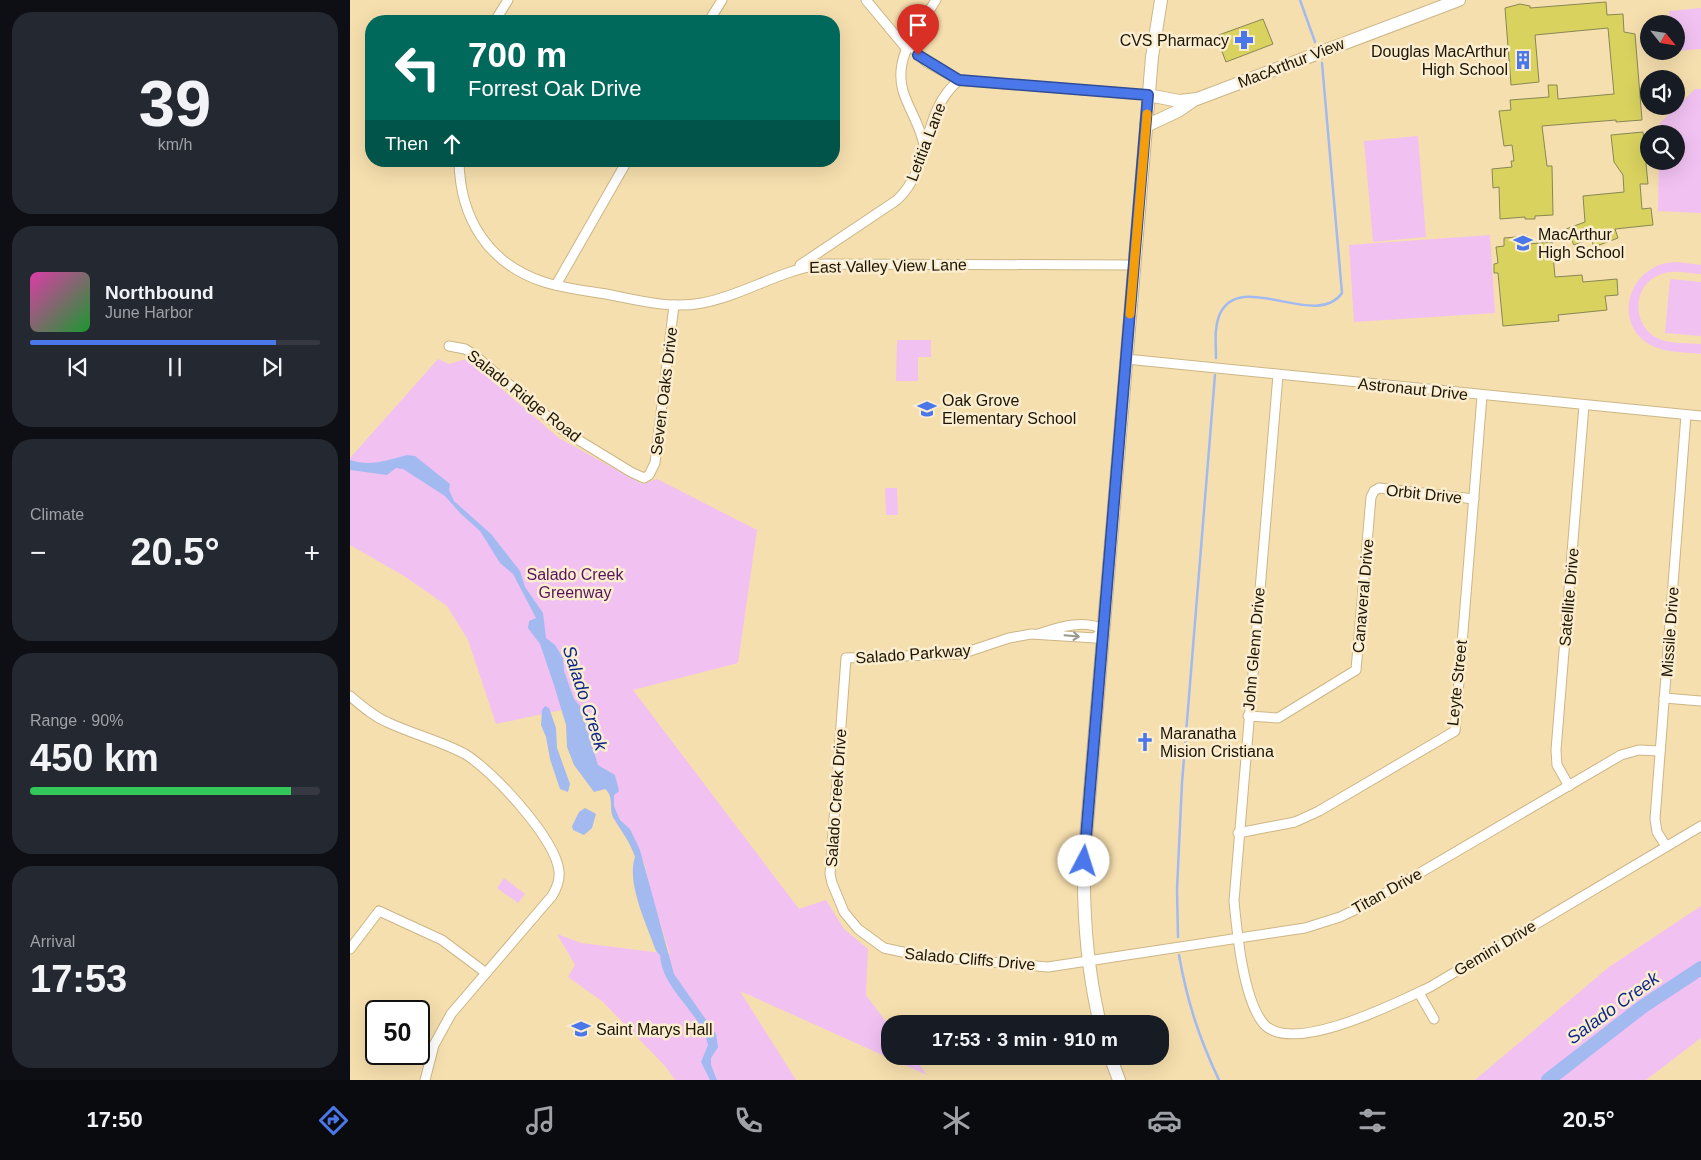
<!DOCTYPE html>
<html lang="en">
<head>
<meta charset="utf-8">
<style>
  body { margin:0; font-family:Arial,sans-serif; background:#242831; color:#f1f3f6; height:100vh; display:flex; flex-direction:column; font-size:19px; white-space:nowrap }
  * { box-sizing:border-box; margin:0 }
  p { font-size:16px; color:#9ea1a6 }
  .icon { flex:none; width:28px; height:28px; fill:none; stroke:currentColor; stroke-width:2; stroke-linecap:round; stroke-linejoin:round }
  .map { position:relative; flex:1; overflow:hidden }
  .side { display:flex; flex-direction:column; gap:12px; padding:12px; background:#0d0f14; width:350px }
  .side>* { flex:none }
  .banner { position:absolute; left:15px; top:15px; width:475px; height:152px; border-radius:20px; box-shadow:0 5px 20px #0002; background:#00695c; color:#fff; overflow:hidden }
  .needle { width:32px; rotate:120deg }
  .buttons { position:absolute; left:1290px; top:15px; display:grid; gap:10px }
  .buttons a { display:grid; place-items:center; width:45px; height:45px; border-radius:50%; background:#171b24; box-shadow:0 5px 20px #0002; font-size:25px }
  .speed { position:absolute; left:15px; top:1000px; display:flex; gap:10px; font-size:25px; font-weight:700; text-align:center }
  .speed>* { display:grid; place-content:center; width:65px; height:65px; border-radius:50%; background:#171b24; box-shadow:0 5px 20px #0002; line-height:1 }
  .speed .limit { border:2px solid #111; border-radius:8px; background:#fff; color:#111 }
  .pin { position:absolute; display:grid; place-items:center; width:42px; height:42px; color:#fff; margin:-51px -21px; border-radius:50% 50% 50% 0; rotate:-45deg; box-shadow:0 0 5px #0007 }
  .pin .icon { rotate:45deg }
  .me { position:absolute; width:55px; margin:-28px; rotate:5deg; stroke-linejoin:round; filter:drop-shadow(0 0 4px #0008) }
  .turn { display:flex; align-items:center; gap:18px; height:105px; padding:0 20px; font-size:22px }
  .turn .icon { width:65px; height:65px; stroke-width:2.5 }
  .turn b { display:block; font-size:35px; line-height:42px }
  .then { display:flex; align-items:center; height:48px; padding:0 20px; background:#0003; gap:10px; font-size:19px }
  .big { font-size:38px; font-weight:700; line-height:1.1 }
  .side .card { flex:1; display:flex; flex-direction:column; justify-content:center; gap:8px; min-width:0; padding:0 18px; border-radius:20px; background:#242831 }
  .side .dial { align-items:center; gap:0 }
  .dial b { font-size:65px; line-height:1 }
  .song { display:flex; align-items:center; gap:15px }
  .cover { width:60px; height:60px; border-radius:8px; background:linear-gradient(135deg,hsl(320 70% 55%),hsl(130 70% 35%)) }
  .played { height:5px; border-radius:2px; background:linear-gradient(90deg,#4a77e9 85%,#363941 85%) }
  .keys { display:flex; justify-content:space-around; direction:ltr }
  .heat { display:flex; justify-content:space-between; align-items:center; font-size:28px; direction:ltr }
  .charge { height:8px; border-radius:4px; background:linear-gradient(90deg,#34c759 90%,#363941 0) }
  .trip { position:absolute; left:531px; top:1015px; width:288px; height:50px; border-radius:20px; background:#171b24; box-shadow:0 5px 20px #0002; font-weight:700; line-height:50px; text-align:center }
  .tabs { display:flex; height:80px; justify-content:space-around; align-items:center; background:#090b0e; color:#9ea1a6 }
  .tabs .icon { width:35px; height:35px }
  .tabs .current { color:#4a77e9 }
  .tabs b { font-size:22px; color:#f1f3f6 }
  main { display:flex; flex:1; min-height:0 }
  .map>svg:first-child { display:block }
</style>
</head>
<body>
<main>
<section class="side">
<div class="card dial"><b>39</b><p>km/h</p></div>
<div class="card">
<div class="song"><i class="cover"></i><div><b>Northbound</b><p>June Harbor</p></div></div>
<div class="played"></div>
<div class="keys"><svg class="icon" aria-label="previous" viewBox="0 0 24 24"><path d="M18 5L8 12l10 7zM5 5v14"/></svg><svg class="icon" aria-label="pause" viewBox="0 0 24 24"><path d="M8 5v14M16 5v14"/></svg><svg class="icon" aria-label="next" viewBox="0 0 24 24"><path d="M6 5l10 7-10 7zM19 5v14"/></svg></div>
</div>
<div class="card"><p>Climate</p>
<div class="heat"><a>−</a><b class="big">20.5°</b><a>+</a></div>
</div>
<div class="card"><p>Range · 90%</p><b class="big">450 km</b><div class="charge"></div></div>
<div class="card"><p>Arrival</p><b class="big">17:53</b></div>
</section>
<div class="map">
<svg width="1351" height="1080" viewBox="0 0 1351 1080">
  <rect width="100%" height="100%" fill="#f6dfae"/>
  <g fill="#f1c1f2">
    <polygon points="1351,8 1351,49 1326,51 1326,24 1320,24 1319,11"/>
    <polygon points="1345,89 1351,89 1351,213 1308,211 1309,161 1326,161 1326,134 1310,134 1310,123"/>
    <polygon points="1068,136 1076,237 1023,242 1014,141"/>
    <polygon points="1140,235 1145,313 1004,322 999,245"/>
    <path d="M1327,262L1351,265V274C1337,273 1322,269 1309,275C1281,286 1282,327 1309,339C1321,344 1338,343 1351,344V354C1336,352 1319,353 1305,347C1259,327 1278,262 1327,262Z"/>
    <polygon points="1320,279 1351,282 1351,336 1315,333"/>
    <polygon points="547,340 581,340 581,357 568,357 568,381 546,381"/>
    <polygon points="88,359 99,364 117,359 209,438 292,484 307,479 407,530 388,663 283,690 449,909 476,900 494,929 518,949 516,995 540,1027 540,1056 563,1056 577,1075 390,991 446,1080 325,1080 315,1066 253,1002 218,977 225,965 207,934 231,943 320,954 302,897 295,865 280,829 270,820 264,806 261,772 252,770 248,765 230,706 146,724 118,640 97,606 54,576 0,545 0,458"/>
    <polygon points="535,488 547,488 548,515 536,515"/>
    <polygon points="154,878 175,894 168,903 147,888"/>
    <polygon points="1351,906 1351,1038 1296,1080 1125,1080 1259,967"/>
  </g>
  <g fill="#a2baf0">
    <path d="M57,455L65,456L100,484L99,490L104,501L141,534L170,571L175,587L193,613L196,638L205,645L213,658L214,671L224,699L230,706L248,765L265,775L269,791L264,795V806L270,820L280,829L290,850L324,974L366,1034L368,1047L361,1058V1065L367,1080H360L351,1062L358,1045C351,1012 312,990 310,955L306,951C297,925 276,883 285,857C280,842 272,832 264,819C258,810 265,797 255,789L244,792L224,765L217,747L216,725L204,685L190,644L178,628L179,621L186,618L163,574L150,563L130,531L111,514L95,496L53,469L46,468L37,475L0,470V460C21,467 38,460 57,455Z"/>
    <polygon points="195,706 199,708 206,728 207,748 220,784 218,792 210,789 200,759 196,737 191,725 192,710"/>
    <polygon points="235,808 246,814 242,828 234,835 223,830 222,826 229,812"/>
  </g>
  <g fill="none" stroke-linecap="round" stroke-linejoin="round">
    <g stroke="#a2baf0" stroke-width="2.5">
      <polyline points="950,0 965,42"/>
      <path d="M866,358C866,344 864,329 869,316C888,267 966,331 992,293L972,63"/>
      <polyline points="828,937 827,889 832,783 865,375"/>
      <path d="M829,955C837,1001 849,1038 869,1080"/>
    </g>
    <polyline stroke="#a2baf0" stroke-width="14" points="1198,1080 1292,1007 1351,968"/>
  </g>
  <g fill="#d9d25f" stroke="#898655">
    <polygon points="1256,2 1257,15 1273,14 1274,32 1285,34 1292,120 1266,122 1266,120 1192,126 1197,166 1202,166 1203,215 1185,216 1185,219 1175,219 1175,217 1150,219 1149,187 1143,188 1142,169 1162,167 1161,161 1164,161 1162,145 1154,146 1149,111 1161,110 1160,100 1199,97 1198,85 1207,85 1208,99 1264,94 1258,28 1185,35 1189,82 1161,85 1155,8 1170,4 1180,6 1180,8"/>
    <polygon points="913,19 923,44 876,62 866,36"/>
    <polygon points="1293,132 1298,184 1290,184 1292,209 1301,208 1303,225 1265,229 1268,238 1244,247 1241,238 1224,245 1216,229 1235,222 1233,196 1274,192 1273,175 1264,162 1261,135"/>
    <polygon points="1178,236 1178,244 1202,242 1205,277 1232,275 1233,282 1267,279 1268,295 1255,296 1257,310 1208,315 1209,321 1153,326 1148,273 1144,273 1144,264 1148,263 1146,247 1154,246 1154,238"/>
  </g>
  <g fill="none" stroke-linecap="round" stroke-linejoin="round">
    <g stroke="#ccb686" stroke-width="11">
      <g id="street">
        <polyline points="516,0 556,48"/>
        <polyline points="145,21 158,0"/>
        <polyline points="359,21 372,0"/>
        <polyline points="559,44 576,62 609,80 798,95"/>
        <path d="M574,145C570,125 559,110 553,91C543,56 569,28 586,0"/>
        <path d="M109,161C110,218 138,264 194,282C216,289 239,291 261,295C291,301 322,309 352,303C395,295 429,270 474,264L784,265"/>
        <path d="M450,265L547,200C584,165 569,114 609,80"/>
        <polyline points="206,285 277,161"/>
        <polyline points="99,346 115,349 123,354 217,433 281,472 294,478 299,475 305,463 324,305"/>
        <polyline points="776,359 1351,416"/>
        <path d="M928,375L884,901C887,932 893,998 913,1023C940,1057 1048,1002 1080,987L1351,826"/>
        <path d="M688,634C707,628 736,618 753,630L745,638L681,634L659,638L611,654L496,658L480,874L482,883L494,912L508,929L534,948L571,956L698,967L955,928L990,917L1017,904L1271,755L1289,750L1310,751"/>
        <path d="M0,696C12,706 23,716 37,722C62,734 91,741 115,754C143,771 205,838 209,871C210,881 207,888 202,896L101,1014L84,1045L75,1080"/>
        <polyline points="1314,698 1351,701"/>
        <polyline points="898,716 928,718 1006,670 1021,497 1024,491 1029,488 1124,499"/>
        <polyline points="1219,786 1207,765 1206,750 1234,405"/>
        <polyline points="888,833 945,822 969,811 1105,731 1132,396"/>
        <polyline points="1316,846 1307,832 1305,819 1336,415"/>
        <polyline points="0,949 29,911 92,940 136,973"/>
        <polyline points="1069,993 1084,1019"/>
      </g>
    </g>
    <g stroke="#ccb686" stroke-width="14">
      <g id="secondary">
        <polyline points="798,95 829,101 847,99 1109,0"/>
        <polyline points="796,126 828,111 844,100"/>
        <path d="M750,1024C737,969 733,917 734,861L802,57L811,0"/>
        <polyline points="760,1056 769,1080"/>
      </g>
    </g>
    <use href="#street" stroke="#fff" stroke-width="9"/>
    <use href="#secondary" stroke="#fff" stroke-width="12"/>
  </g>
  <defs><path id="oneway-shaft" d="M-6 0H5M1.5-3L5.5 0L1.5 3" fill="none" stroke-width="1.6" stroke-linecap="round" stroke-linejoin="round" transform="scale(1.25)"/></defs>
  <use stroke="#99968e" href="#oneway-shaft" transform="translate(722 636) rotate(5)"/>
  <g fill="none" stroke-linecap="round" stroke-linejoin="round">
    <g stroke="#304d97" stroke-width="12">
      <polyline id="route" points="568,55 609,80 798,95 734,861"/>
    </g>
    <use href="#route" stroke="#4a77e9" stroke-width="9"/>
    <polyline stroke="#f59e0b" stroke-width="9" points="780,314 797,114"/>
  </g>
  <defs>
    <g id="pharmacy-bare" transform="scale(1.5)"><path d="M-2-6h4v4h4v4h-4v4h-4v-4h-4v-4h4Z" fill="#4a77e9" stroke="#fbedd0" stroke-width="2.5" paint-order="stroke"/></g>
    <g id="building-bare" transform="scale(1.5)"><path d="M-4-6H4V6H1V3H-1V6H-4ZM-2.5-4.3h1.7v1.8h-1.7ZM.8-4.3h1.7v1.8H.8ZM-2.5-1h1.7V.8h-1.7ZM.8-1h1.7V.8H.8Z" fill="#4a77e9" stroke="#fbedd0" stroke-width="2.5" paint-order="stroke"/></g>
    <g id="school-bare" transform="scale(1.5)"><path d="M0-5L7-2L0 1L-7-2ZM-4 1L0 2.5L4 1V4Q0 6-4 4Z" fill="#4a77e9" stroke="#fbedd0" stroke-width="2.5" paint-order="stroke"/></g>
    <g id="church-bare" transform="scale(1.5)"><path d="M-1.2-6h2.4v3.5h3.3v2.4h-3.3V6h-2.4V-.1h-3.3v-2.4h3.3Z" fill="#4a77e9" stroke="#fbedd0" stroke-width="2.5" paint-order="stroke"/></g>
  </defs>
  <g fill-rule="evenodd">
    <use href="#pharmacy-bare" x="894" y="40"/>
    <use href="#building-bare" x="1173" y="60"/>
    <use href="#school-bare" x="1173" y="243"/>
    <use href="#school-bare" x="577" y="409"/>
    <use href="#church-bare" x="795" y="742"/>
    <use href="#school-bare" x="231" y="1029"/>
  </g>
  <g text-anchor="middle" dominant-baseline="central" stroke-width="5" stroke-linejoin="round" paint-order="stroke">
    <g font-size="16" fill="#1d1503" stroke="#fbedd0" text-anchor="start">
      <text x="879" y="40" text-anchor="end">CVS Pharmacy</text>
      <text x="1158" y="51" text-anchor="end">Douglas MacArthur<tspan x="1158" dy="18">High School</tspan></text>
      <text x="1188" y="234">MacArthur<tspan x="1188" dy="18">High School</tspan></text>
      <text x="592" y="400">Oak Grove<tspan x="592" dy="18">Elementary School</tspan></text>
      <text x="810" y="733">Maranatha<tspan x="810" dy="18">Mision Cristiana</tspan></text>
      <text x="246" y="1029">Saint Marys Hall</text>
    </g>
    <g font-size="16" fill="#1d1503" stroke="#fbedd0">
      <text transform="translate(941 63) rotate(-21)">MacArthur View</text>
      <text transform="translate(576 142) rotate(-69)">Letitia Lane</text>
      <text transform="translate(538 266) rotate(-1)">East Valley View Lane</text>
      <text transform="translate(1063 389) rotate(6)">Astronaut Drive</text>
      <text transform="translate(314 391) rotate(-83)">Seven Oaks Drive</text>
      <text transform="translate(174 396) rotate(38)">Salado Ridge Road</text>
      <text transform="translate(1074 494) rotate(6)">Orbit Drive</text>
      <text transform="translate(1013 596) rotate(-85)">Canaveral Drive</text>
      <text transform="translate(1219 597) rotate(-85)">Satellite Drive</text>
      <text transform="translate(1320 632) rotate(-86)">Missile Drive</text>
      <text transform="translate(904 649) rotate(-85)">John Glenn Drive</text>
      <text transform="translate(563 654) rotate(-4)">Salado Parkway</text>
      <text transform="translate(1107 683) rotate(-84)">Leyte Street</text>
      <text transform="translate(486 798) rotate(-86)">Salado Creek Drive</text>
      <text transform="translate(1037 891) rotate(-29)">Titan Drive</text>
      <text transform="translate(1145 948) rotate(-31)">Gemini Drive</text>
      <text transform="translate(620 959) rotate(5)">Salado Cliffs Drive</text>
    </g>
    <g font-size="16" fill="#57135b" stroke="#fbedd0">
      <text x="225" y="574">Salado Creek<tspan x="225" dy="18">Greenway</tspan></text>
    </g>
    <g font-size="18" font-style="italic" fill="#0d288c" stroke="#fbedd0">
      <text transform="translate(235 698) rotate(72)">Salado Creek</text>
      <text transform="translate(1263 1008) rotate(-36)">Salado Creek</text>
    </g>
  </g>
</svg>
<div class="buttons">
<a><svg class="needle" viewBox="-14 -14 28 28"><path d="M0-13l5 13h-10z" fill="#e53935"/><path d="M0 13l5-13h-10z" fill="#9ea1a6"/></svg></a>
<a><svg class="icon" aria-label="sound" viewBox="0 0 24 24"><path d="M4 9h4l5-4v14l-5-4H4zM17 9q2 3 0 6"/></svg></a>
<a><svg class="icon" aria-label="search" viewBox="0 0 24 24"><circle cx="10" cy="10" r="6"/><path d="M15 15l6 6"/></svg></a>
</div>
<div class="speed"><div class="limit">50</div></div>
<div class="pin" style="left:568px;top:55px;background:#d93025"><svg class="icon" aria-label="arrive" viewBox="0 0 24 24"><path d="M6 21V4h12l-3 4 3 4H6"/></svg></div>
<svg class="me" style="left:734px;top:861px" viewBox="-20 -20 40 40"><circle r="19" fill="#fff"/><path d="M0-13L10 11 0 6-10 11z" fill="#4a77e9"/></svg>
<div class="trip">17:53 · 3 min · 910 m</div>
<div class="banner">
<div class="turn"><svg class="icon" aria-label="left" viewBox="0 0 24 24"><path d="M17 20v-9H6M10 6l-5 5 5 5"/></svg><div><b>700 m</b>Forrest Oak Drive</div></div>
<div class="then">Then<svg class="icon" aria-label="ahead" viewBox="0 0 24 24"><path d="M12 20V5M6 11l6-6 6 6"/></svg></div>
</div>
</div>
</main>
<nav class="tabs">
<b>17:50</b>
<svg class="icon current" aria-label="directions" viewBox="0 0 24 24"><path d="M12 3l9 9-9 9-9-9zM9 14v-3h6M13 9l2 2-2 2"/></svg>
<svg class="icon" aria-label="music" viewBox="0 0 24 24"><path d="M9 18V5l10-2v13"/><circle cx="6" cy="18" r="3"/><circle cx="16" cy="16" r="3"/></svg>
<svg class="icon" aria-label="phone" viewBox="0 0 24 24"><path d="M5 4h4l2 5-3 2q2 4 5 5l2-3 5 2v4C11 20 4 13 5 4z"/></svg>
<svg class="icon" aria-label="climate" viewBox="0 0 24 24"><path d="M12 3v18M4 7l16 10M4 17L20 7"/></svg>
<svg class="icon" aria-label="car" viewBox="0 0 24 24"><path d="M5 17H2v-5l4-1 3-4h7l3 4 3 1v5h-3M9 17h6M6 11h13"/><circle cx="7" cy="17" r="2"/><circle cx="17" cy="17" r="2"/></svg>
<svg class="icon" aria-label="filters" viewBox="0 0 24 24"><path d="M4 7h16M4 17h16"/><circle cx="9" cy="7" r="2"/><circle cx="15" cy="17" r="2"/></svg>
<b>20.5°</b>
</nav>
</body>
</html>
